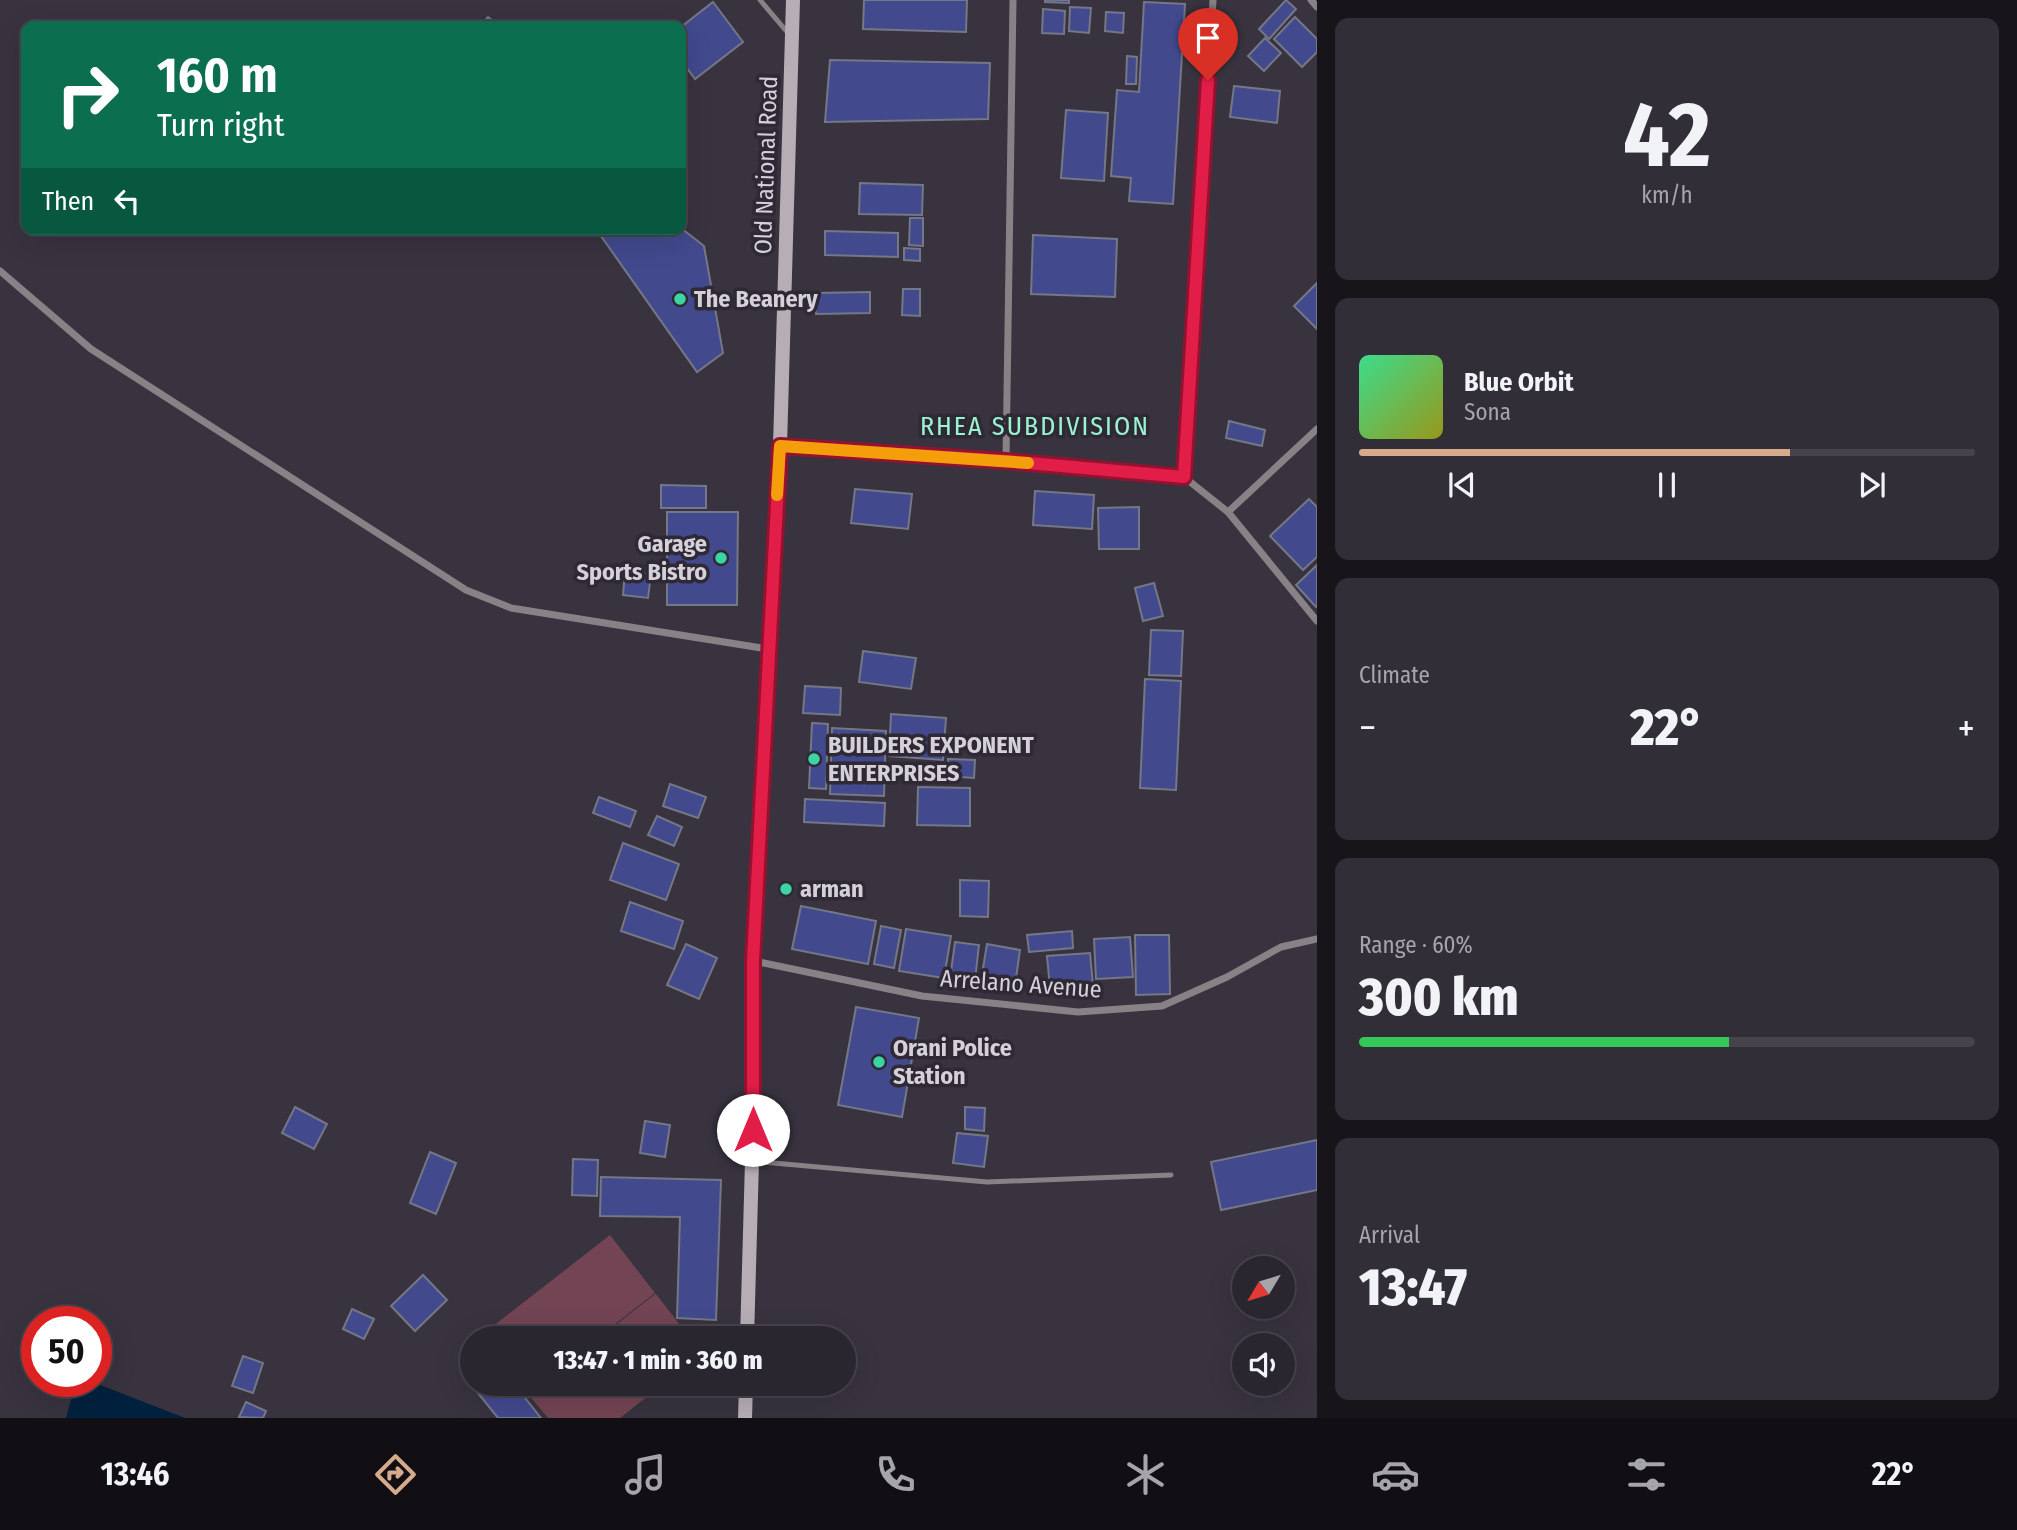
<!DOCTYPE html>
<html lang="en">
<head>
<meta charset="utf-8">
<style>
  body { margin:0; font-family:"Fira Sans Condensed",sans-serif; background:#322e37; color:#f1f3f6; height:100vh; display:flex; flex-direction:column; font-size:26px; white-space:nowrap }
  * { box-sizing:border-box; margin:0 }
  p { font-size:23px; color:#a5a5aa }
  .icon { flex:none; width:38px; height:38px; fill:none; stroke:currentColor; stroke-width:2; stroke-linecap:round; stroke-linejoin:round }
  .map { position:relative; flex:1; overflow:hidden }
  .sheet { display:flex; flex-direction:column; gap:18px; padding:18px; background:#17151a; width:700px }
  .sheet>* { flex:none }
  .banner { position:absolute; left:21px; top:21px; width:665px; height:214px; border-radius:14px; box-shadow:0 7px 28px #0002,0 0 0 2px #46434b; background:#0b6e4f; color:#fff; overflow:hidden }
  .needle { width:46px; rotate:232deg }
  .tools { position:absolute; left:1232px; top:1256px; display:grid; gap:14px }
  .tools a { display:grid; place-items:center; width:63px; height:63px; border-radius:50%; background:#2a262f; box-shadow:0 7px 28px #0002,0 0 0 2px #46434b; font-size:35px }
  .speed { position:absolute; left:21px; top:1306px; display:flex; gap:14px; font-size:35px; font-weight:700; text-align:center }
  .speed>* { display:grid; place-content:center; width:91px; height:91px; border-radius:50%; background:#2a262f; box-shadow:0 7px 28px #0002,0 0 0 2px #46434b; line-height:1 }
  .speed .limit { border:10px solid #d22; background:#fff; color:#111 }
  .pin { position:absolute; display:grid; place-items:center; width:60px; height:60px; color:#fff; margin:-72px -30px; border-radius:50% 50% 50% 0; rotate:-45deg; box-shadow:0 0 7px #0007 }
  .pin .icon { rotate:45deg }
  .me { position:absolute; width:77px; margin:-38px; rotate:0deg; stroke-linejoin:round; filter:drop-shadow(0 0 5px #0008) }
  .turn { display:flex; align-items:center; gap:24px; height:147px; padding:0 21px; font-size:32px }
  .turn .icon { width:91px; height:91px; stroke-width:2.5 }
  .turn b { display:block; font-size:49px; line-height:60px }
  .then { display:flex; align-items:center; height:66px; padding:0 21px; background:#0003; gap:14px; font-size:26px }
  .big { font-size:52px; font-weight:800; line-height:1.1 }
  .sheet .card { flex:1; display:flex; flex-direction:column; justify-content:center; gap:10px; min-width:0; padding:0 24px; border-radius:14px; background:#322e37 }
  .sheet .dial { align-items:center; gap:0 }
  .dial b { font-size:91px; line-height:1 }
  .song { display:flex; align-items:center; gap:21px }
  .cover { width:84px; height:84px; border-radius:10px; background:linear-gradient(135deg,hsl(150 70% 55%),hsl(60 70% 35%)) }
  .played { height:7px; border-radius:4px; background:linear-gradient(90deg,#d6ab8b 70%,#46434b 70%) }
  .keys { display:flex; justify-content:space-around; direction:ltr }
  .heat { display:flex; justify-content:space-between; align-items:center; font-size:38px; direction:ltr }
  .charge { height:10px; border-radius:5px; background:linear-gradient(90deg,#34c759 60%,#46434b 0) }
  .trip { position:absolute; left:460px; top:1326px; width:396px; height:70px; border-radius:35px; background:#2a262f; box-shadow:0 7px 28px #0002,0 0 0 2px #46434b; font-weight:800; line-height:70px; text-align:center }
  .dock { display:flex; height:112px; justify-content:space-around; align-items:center; background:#110f13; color:#a5a5aa }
  .dock .icon { width:49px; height:49px }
  .dock .selected { color:#d6ab8b }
  .dock b { font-size:32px; color:#f1f3f6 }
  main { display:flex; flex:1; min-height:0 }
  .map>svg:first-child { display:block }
</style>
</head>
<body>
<main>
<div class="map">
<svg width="1317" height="1418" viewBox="0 0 1317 1418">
  <rect width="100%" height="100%" fill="#38333f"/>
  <g fill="#734453">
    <polygon points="610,1235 655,1293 596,1339 487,1339 483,1334"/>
    <polygon points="656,1294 691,1339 598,1339 655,1294"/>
    <polygon points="540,1384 663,1384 620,1418 548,1418 528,1394"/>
  </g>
  <polygon fill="#00213e" points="76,1381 90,1381 185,1418 66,1418"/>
  <g fill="#42498d" stroke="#747785" stroke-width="2">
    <polygon points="864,0 967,0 966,32 863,29"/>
    <polygon points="1045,0 1069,0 1069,3 1045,2"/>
    <polygon points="1286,0 1296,9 1269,39 1259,29"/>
    <polygon points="713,2 743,42 695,79 681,60 681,27"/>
    <polygon points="1144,2 1185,4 1173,204 1129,201 1131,178 1111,176 1117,90 1139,92"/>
    <polygon points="1070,7 1091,8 1089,33 1069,31"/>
    <polygon points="1043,9 1065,11 1064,34 1042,33"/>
    <polygon points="1106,12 1124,13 1123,33 1105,31"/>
    <polygon points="488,17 499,26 479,26"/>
    <polygon points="1295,17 1317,39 1317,52 1302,67 1274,39"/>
    <polygon points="1265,38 1281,53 1264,71 1248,56"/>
    <polygon points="1127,56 1137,57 1136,84 1126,84"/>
    <polygon points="830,60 990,63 988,119 825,122"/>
    <polygon points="1234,86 1280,91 1277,123 1230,117"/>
    <polygon points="1066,110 1108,113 1104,181 1061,178"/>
    <polygon points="860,183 923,185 922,215 859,214"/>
    <polygon points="910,218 923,218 923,246 909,245"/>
    <polygon points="681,228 704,246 723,353 697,372 596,229"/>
    <polygon points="825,231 898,233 898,257 825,255"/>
    <polygon points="1033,235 1117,239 1115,297 1031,294"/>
    <polygon points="904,248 920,249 920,261 904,260"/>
    <polygon points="1317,283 1317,329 1294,306"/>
    <polygon points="903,289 920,289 920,316 902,315"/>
    <polygon points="870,292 870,313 816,314 815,293"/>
    <polygon points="1229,421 1265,430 1262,446 1226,438"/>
    <polygon points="661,485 706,486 706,508 661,508"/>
    <polygon points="855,489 912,494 908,529 851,523"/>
    <polygon points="1035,491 1094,495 1092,529 1033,525"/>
    <polygon points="1309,499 1317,507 1317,557 1303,570 1270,536"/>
    <polygon points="1139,507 1139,549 1099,549 1098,508"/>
    <polygon points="667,512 738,512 737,605 667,605"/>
    <polygon points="1317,565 1317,607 1316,607 1296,585"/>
    <polygon points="625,571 651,574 648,598 623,595"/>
    <polygon points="1154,583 1163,616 1143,621 1135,588"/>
    <polygon points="1151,630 1183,631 1181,676 1149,675"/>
    <polygon points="863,651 916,658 911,689 859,682"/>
    <polygon points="1145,679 1181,681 1176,790 1140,788"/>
    <polygon points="805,686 841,688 840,715 803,713"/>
    <polygon points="891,714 946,718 943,760 889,756"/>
    <polygon points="812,723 828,724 826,789 809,788"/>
    <polygon points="832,728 886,731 884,796 830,794"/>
    <polygon points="948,759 975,760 974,778 947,776"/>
    <polygon points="670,784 706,797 698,818 663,806"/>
    <polygon points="918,787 970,788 970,826 917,825"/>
    <polygon points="599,797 636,811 630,827 593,813"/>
    <polygon points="805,799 885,803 884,826 804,822"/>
    <polygon points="657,816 682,827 674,846 648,835"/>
    <polygon points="623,843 679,864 666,900 610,880"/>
    <polygon points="960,880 989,881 988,917 960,916"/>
    <polygon points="630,902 683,921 674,949 621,931"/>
    <polygon points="801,906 876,921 868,964 792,949"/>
    <polygon points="881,926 901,930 894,968 874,964"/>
    <polygon points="906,929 951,936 944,978 899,971"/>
    <polygon points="1072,931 1073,948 1029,952 1027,935"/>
    <polygon points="1135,935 1169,935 1170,994 1136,995"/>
    <polygon points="1130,937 1133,977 1096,979 1094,939"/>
    <polygon points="955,942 979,945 974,989 949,986"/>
    <polygon points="686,944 717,958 699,999 667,985"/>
    <polygon points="987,944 1020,950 1015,985 981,980"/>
    <polygon points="1090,953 1093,985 1050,988 1047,956"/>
    <polygon points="856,1007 919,1018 902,1117 838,1105"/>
    <polygon points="295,1107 327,1124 314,1149 282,1133"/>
    <polygon points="965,1107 985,1108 984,1131 965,1129"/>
    <polygon points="645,1121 670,1125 665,1157 640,1153"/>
    <polygon points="957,1133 988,1136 984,1167 953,1163"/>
    <polygon points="1317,1140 1317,1190 1221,1210 1211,1162"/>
    <polygon points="430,1152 456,1163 436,1214 410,1203"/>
    <polygon points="573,1159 598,1160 597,1196 572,1195"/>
    <polygon points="601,1177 721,1180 716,1320 677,1318 680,1217 600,1216"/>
    <polygon points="423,1275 447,1300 415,1331 391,1306"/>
    <polygon points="352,1309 374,1319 364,1339 343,1329"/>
    <polygon points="243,1356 263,1363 253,1393 232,1386"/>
    <polygon points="472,1370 472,1384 514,1384 541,1418 498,1418 465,1377"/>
    <polygon points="246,1402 266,1411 263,1418 239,1417"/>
  </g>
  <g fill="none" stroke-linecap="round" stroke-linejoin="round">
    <g stroke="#888287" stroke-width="5">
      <polyline points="760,0 788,33"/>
      <polyline points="752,1161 987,1182 1171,1175"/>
    </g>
    <g stroke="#888287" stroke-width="7">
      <polyline points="1311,0 1317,7"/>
      <polyline points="0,271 91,349 466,590 511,608 768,649"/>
      <polyline points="781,446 1006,461 1184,477 1228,512 1317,621"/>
      <polyline points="1006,461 1013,0"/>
      <polyline points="1184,477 1213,0"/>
      <polyline points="1228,512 1317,429"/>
      <polyline points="754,961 922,996 1078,1012 1162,1006 1227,977 1281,947 1317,939"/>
    </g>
    <g stroke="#b6adb5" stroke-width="14">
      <polyline points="747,1339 752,1161 753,961 780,446 793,0"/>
      <polyline points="745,1418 746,1384"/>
    </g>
  </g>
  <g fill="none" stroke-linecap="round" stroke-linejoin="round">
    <g stroke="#92132f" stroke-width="18">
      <polyline id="route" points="753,1130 753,961 780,446 1006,461 1184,477 1208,80"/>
    </g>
    <use href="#route" stroke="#e11d48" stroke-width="12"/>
    <polyline stroke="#f59e0b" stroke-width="12" points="777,495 780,446 1028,463"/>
  </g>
  <g fill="#3dd4a3" stroke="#2e2935" stroke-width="2.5">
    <circle cx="680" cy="299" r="7"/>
    <circle cx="721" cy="558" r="7"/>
    <circle cx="814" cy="759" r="7"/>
    <circle cx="786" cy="889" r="7"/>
    <circle cx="879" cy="1062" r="7"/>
  </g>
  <g text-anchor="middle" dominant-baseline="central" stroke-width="7" stroke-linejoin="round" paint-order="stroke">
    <g font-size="24" fill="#d4d1d9" stroke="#2e2935">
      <text transform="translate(766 165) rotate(-88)">Old National Road</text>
      <text transform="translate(1021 984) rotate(4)">Arrelano Avenue</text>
    </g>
    <g font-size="24" font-weight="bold" fill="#d4d1d9" stroke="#2e2935" text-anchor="start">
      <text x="694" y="299">The Beanery</text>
      <text x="707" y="544" text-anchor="end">Garage<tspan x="707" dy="28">Sports Bistro</tspan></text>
      <text x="828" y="745">BUILDERS EXPONENT<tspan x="828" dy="28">ENTERPRISES</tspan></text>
      <text x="800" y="889">arman</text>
      <text x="893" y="1048">Orani Police<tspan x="893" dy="28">Station</tspan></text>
    </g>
    <g font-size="26" letter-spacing="2" fill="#9af3cf" stroke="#2e2935">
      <text x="1035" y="426">RHEA SUBDIVISION</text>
    </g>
  </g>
</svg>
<div class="tools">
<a><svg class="needle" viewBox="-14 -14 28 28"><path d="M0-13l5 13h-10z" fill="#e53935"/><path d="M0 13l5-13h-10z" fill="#a5a5aa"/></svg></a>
<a><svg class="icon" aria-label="sound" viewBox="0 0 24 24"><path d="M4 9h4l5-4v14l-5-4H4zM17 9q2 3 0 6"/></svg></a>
</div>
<div class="speed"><div class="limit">50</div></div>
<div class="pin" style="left:1208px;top:80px;background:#d93025"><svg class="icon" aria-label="arrive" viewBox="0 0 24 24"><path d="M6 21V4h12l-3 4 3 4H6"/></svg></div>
<svg class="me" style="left:753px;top:1130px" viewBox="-20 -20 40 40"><circle r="19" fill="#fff"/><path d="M0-13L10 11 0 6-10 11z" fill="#e11d48"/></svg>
<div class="trip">13:47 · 1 min · 360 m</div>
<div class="banner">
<div class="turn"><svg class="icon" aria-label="right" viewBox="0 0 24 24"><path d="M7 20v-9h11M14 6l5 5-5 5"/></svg><div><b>160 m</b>Turn right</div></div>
<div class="then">Then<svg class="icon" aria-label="left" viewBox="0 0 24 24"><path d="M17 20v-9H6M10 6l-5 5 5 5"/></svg></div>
</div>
</div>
<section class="sheet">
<div class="card dial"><b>42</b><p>km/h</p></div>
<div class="card">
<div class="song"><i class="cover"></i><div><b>Blue Orbit</b><p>Sona</p></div></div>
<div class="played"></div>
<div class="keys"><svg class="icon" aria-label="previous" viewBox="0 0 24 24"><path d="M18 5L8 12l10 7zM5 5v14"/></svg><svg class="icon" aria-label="pause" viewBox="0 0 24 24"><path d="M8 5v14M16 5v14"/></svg><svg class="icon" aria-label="next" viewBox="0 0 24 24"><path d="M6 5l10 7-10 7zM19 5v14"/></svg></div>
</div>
<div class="card"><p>Climate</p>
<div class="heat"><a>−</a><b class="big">22°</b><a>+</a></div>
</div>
<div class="card"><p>Range · 60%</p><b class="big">300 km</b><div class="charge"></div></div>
<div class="card"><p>Arrival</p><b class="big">13:47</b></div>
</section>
</main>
<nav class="dock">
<b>13:46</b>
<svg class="icon selected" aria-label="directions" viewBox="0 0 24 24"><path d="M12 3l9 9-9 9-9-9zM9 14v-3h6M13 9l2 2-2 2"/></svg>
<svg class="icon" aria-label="music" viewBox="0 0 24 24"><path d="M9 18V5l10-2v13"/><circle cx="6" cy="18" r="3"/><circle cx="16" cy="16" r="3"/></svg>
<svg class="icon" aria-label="phone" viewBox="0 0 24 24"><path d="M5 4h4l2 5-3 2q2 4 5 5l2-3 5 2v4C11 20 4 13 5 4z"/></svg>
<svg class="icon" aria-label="climate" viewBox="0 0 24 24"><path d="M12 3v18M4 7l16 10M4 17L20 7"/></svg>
<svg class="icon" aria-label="car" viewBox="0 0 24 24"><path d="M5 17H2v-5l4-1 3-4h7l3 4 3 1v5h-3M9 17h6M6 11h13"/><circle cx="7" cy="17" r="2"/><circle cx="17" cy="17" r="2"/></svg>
<svg class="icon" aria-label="filters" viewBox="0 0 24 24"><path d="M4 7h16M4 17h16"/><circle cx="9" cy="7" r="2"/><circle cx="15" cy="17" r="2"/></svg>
<b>22°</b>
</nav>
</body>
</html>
